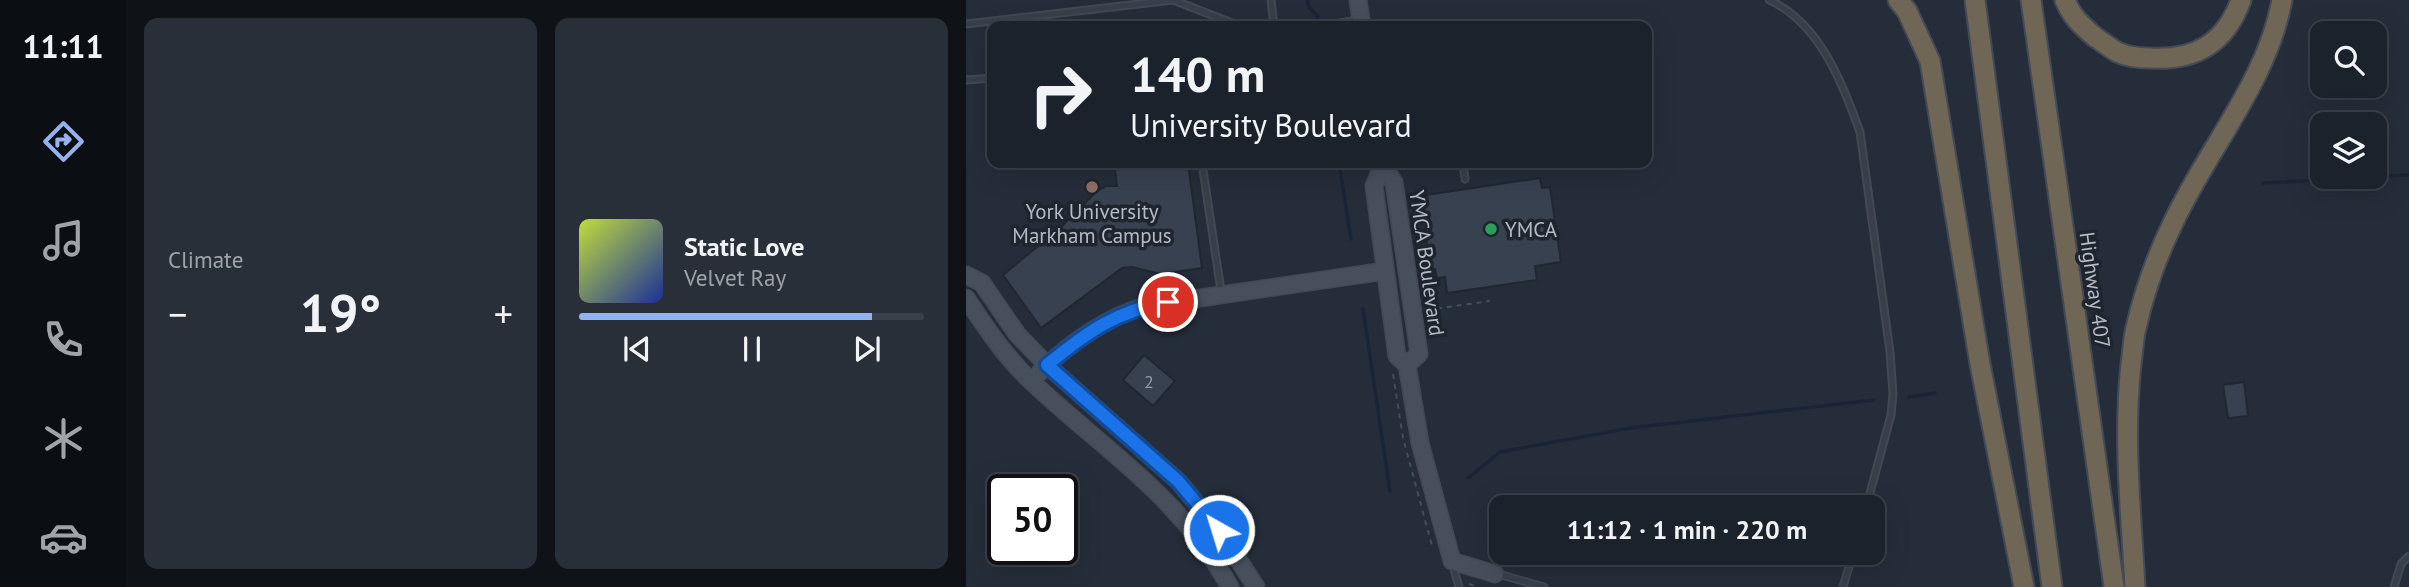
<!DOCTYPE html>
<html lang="en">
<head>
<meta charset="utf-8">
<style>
  body { margin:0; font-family:"PT Sans",sans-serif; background:#292f38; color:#f1f3f6; height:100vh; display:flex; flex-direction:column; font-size:26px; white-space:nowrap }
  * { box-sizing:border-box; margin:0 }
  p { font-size:23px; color:#a0a4a9 }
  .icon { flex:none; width:38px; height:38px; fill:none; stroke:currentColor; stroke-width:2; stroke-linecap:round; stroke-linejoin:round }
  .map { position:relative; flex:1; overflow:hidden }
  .sheet { display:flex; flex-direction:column; gap:18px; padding:18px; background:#0f1318; width:840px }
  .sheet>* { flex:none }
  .hud { position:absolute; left:21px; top:21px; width:665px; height:147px; border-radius:14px; box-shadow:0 7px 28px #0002,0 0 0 2px #3a3f48; background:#1c222c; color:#f1f3f6; overflow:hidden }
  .buttons { position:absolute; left:1344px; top:21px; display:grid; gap:14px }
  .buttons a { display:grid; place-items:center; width:77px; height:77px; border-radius:14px; background:#1c222c; box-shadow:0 7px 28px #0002,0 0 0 2px #3a3f48; font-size:35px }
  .speed { position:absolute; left:21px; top:474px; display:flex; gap:14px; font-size:35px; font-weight:700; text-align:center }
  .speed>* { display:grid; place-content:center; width:91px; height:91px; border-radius:50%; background:#1c222c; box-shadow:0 7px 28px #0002,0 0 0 2px #3a3f48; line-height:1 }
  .speed .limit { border:4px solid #111; border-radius:10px; background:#fff; color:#111 }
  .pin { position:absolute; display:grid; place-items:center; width:60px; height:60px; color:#fff; margin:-30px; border:4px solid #fff; border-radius:50%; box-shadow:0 2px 7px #0007 }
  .me { position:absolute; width:77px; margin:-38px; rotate:321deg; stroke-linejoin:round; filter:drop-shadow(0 0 5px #0008) }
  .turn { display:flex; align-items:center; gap:24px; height:147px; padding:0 28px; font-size:32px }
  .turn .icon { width:91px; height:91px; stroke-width:2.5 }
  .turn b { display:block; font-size:49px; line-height:60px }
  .big { font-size:52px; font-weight:700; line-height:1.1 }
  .sheet .tile { flex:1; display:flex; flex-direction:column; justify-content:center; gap:10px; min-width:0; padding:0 24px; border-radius:14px; background:#292f38 }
  .song { display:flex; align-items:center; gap:21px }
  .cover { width:84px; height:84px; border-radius:10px; background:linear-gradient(135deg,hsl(70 70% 55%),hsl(230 70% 35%)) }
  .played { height:7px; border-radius:4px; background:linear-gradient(90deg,#92b3ed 85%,#3a3f48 85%) }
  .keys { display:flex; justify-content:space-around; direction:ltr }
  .heat { display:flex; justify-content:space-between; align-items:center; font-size:38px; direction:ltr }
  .sheet .tiles { flex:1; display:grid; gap:18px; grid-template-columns:repeat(2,1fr) }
  .trip { position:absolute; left:523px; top:495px; width:396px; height:70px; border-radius:14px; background:#1c222c; box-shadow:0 7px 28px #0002,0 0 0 2px #3a3f48; font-weight:700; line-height:70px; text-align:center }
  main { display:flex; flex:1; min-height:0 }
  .dock { display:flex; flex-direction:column; width:126px; justify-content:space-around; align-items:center; background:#0b0e12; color:#a0a4a9 }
  .dock .icon { width:49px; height:49px }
  .dock .on { color:#92b3ed }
  .dock b { font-size:32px; color:#f1f3f6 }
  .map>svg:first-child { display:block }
</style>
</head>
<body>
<main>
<nav class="dock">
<b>11:11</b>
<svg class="icon on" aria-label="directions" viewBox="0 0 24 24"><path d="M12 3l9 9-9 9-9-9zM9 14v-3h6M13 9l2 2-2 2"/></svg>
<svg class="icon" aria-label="music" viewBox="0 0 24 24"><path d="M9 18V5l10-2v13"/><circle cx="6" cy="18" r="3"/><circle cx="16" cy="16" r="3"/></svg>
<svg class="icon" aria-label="phone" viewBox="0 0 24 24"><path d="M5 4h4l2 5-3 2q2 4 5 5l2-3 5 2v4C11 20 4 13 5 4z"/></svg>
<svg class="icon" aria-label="climate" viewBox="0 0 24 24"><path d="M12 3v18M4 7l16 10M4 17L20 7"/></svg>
<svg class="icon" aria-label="car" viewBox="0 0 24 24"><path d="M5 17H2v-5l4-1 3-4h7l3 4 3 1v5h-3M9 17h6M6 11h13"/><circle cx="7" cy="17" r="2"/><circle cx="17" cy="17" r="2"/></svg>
</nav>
<section class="sheet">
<div class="tiles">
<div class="tile"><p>Climate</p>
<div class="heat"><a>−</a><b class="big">19°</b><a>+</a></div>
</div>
<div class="tile">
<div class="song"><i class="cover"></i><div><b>Static Love</b><p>Velvet Ray</p></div></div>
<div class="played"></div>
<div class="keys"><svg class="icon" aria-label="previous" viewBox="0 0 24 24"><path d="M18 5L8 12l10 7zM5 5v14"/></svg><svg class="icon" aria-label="pause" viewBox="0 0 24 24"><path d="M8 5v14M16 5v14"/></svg><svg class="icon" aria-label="next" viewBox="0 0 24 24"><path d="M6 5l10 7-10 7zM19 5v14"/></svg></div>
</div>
</div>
</section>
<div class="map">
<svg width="1443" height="587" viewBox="0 0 1443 587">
  <rect width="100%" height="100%" fill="#252d3a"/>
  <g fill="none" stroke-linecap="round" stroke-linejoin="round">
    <g stroke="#192536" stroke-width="3.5">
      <polyline points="341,0 343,7 352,17"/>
      <polyline points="373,163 385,239"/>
      <polyline points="1297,183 1443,175"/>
      <polyline points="397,309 424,491"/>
      <polyline points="943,397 969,393"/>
      <polyline points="502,478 534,452 664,428 908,400"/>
    </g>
  </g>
  <g fill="#384150" stroke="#202731" stroke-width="2">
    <polygon points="148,163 222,163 236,268 195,274 166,267 156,268 75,328 37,275 94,228 131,191 140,186 151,186"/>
    <polygon points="574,178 576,188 584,187 595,262 569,266 571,280 481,293 479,277 471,278 469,269 465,269 454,196"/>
    <polygon points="178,355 209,381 187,406 157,380"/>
    <polygon points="1278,382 1282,416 1262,418 1257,385"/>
  </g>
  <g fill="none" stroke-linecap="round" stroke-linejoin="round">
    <g stroke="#424953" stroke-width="9">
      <g id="lane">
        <polyline points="207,0 274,26"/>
        <polyline points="305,0 308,26"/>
        <path d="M803,0C854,23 876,83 894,132L924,352L927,394L925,415L900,508"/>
        <polyline points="0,24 207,0"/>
        <polyline points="356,26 392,20"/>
        <polyline points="0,80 26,78"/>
        <polyline points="236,163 255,291"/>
        <polyline points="497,163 499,179"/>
        <polyline points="486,563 493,587"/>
        <polyline points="532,574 578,587"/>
        <polyline points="877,587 887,553"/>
        <polyline points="1428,587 1435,564 1443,556"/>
      </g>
    </g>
    <g stroke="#424953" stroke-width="19">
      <g id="secondary">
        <polyline points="392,0 396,26"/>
        <polyline points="415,163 428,182 453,354 441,365"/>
        <polyline points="416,167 408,186 431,356 441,365 454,443 486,561 529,574"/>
        <polyline points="0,275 16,283 51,334 81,365 212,481 253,530 290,587"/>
        <path d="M0,298C20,328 40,358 66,382C139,451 213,495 264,587"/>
        <path d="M74,372C104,343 139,318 179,306L419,271"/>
      </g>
    </g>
    <g stroke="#444a55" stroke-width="23">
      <g id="highway">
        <polyline points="932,0 941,11 964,61 1014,364 1058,587"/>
        <polyline points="1009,0 1086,587"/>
        <polyline points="1065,0 1148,587"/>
        <path d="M1099,0C1105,16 1116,26 1129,37C1137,42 1144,48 1151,52C1162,57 1172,58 1183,58C1229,61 1259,44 1275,0"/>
        <path d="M1169,587C1165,513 1157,439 1165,364C1167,352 1167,339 1170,328C1178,292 1191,256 1207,223C1242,148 1301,82 1316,0"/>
      </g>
    </g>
    <g stroke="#405153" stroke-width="2" stroke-dasharray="5 5" stroke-linecap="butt">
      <polyline points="470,295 473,308"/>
      <polyline points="461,310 524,301"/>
      <polyline points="427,374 437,438 466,546"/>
      <polyline points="503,584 511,587"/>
    </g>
    <use href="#lane" stroke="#393f4a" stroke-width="5"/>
    <use href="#secondary" stroke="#474f5d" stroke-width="16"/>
    <use href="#highway" stroke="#6f6656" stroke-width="19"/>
  </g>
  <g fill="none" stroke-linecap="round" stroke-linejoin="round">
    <g stroke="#114b97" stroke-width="18">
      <path id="route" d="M202,302C150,311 121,332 81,365L212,481L253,530"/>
    </g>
    <use href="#route" stroke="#1a73e8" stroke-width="12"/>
  </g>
  <circle fill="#8d6e63" stroke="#1e252f" stroke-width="2.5" cx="126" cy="187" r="7"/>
  <circle fill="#2e9e5b" stroke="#1e252f" stroke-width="2.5" cx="525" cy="229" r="7"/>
  <g text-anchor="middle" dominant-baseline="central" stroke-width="7" stroke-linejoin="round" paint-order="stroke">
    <g font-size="18" fill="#939aa6">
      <text x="183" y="381">2</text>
    </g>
    <g font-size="21" fill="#b4bac6" stroke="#1e252f">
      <text x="126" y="211">York University<tspan x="126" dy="24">Markham Campus</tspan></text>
      <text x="539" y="229" text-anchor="start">YMCA</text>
    </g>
    <g font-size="21" fill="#b4bac6" stroke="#1e252f">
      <text transform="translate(461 263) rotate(82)">YMCA Boulevard</text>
      <text transform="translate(1129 290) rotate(82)">Highway 407</text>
    </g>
  </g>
</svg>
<div class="buttons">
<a><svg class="icon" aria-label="search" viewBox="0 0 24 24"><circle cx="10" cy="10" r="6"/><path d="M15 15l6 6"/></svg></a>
<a><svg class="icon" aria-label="layers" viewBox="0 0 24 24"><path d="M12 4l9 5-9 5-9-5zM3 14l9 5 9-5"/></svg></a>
</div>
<div class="speed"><div class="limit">50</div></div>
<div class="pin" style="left:202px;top:302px;background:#d93025"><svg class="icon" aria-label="arrive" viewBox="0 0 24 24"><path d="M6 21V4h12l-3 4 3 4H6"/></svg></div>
<svg class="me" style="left:253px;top:530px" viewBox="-20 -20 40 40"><circle r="17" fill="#1a73e8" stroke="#fff" stroke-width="3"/><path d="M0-11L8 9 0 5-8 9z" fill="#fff"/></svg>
<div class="trip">11:12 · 1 min · 220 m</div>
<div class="hud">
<div class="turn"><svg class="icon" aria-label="right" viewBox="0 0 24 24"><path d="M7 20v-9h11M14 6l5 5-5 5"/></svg><div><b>140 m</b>University Boulevard</div></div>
</div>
</div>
</main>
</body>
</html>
